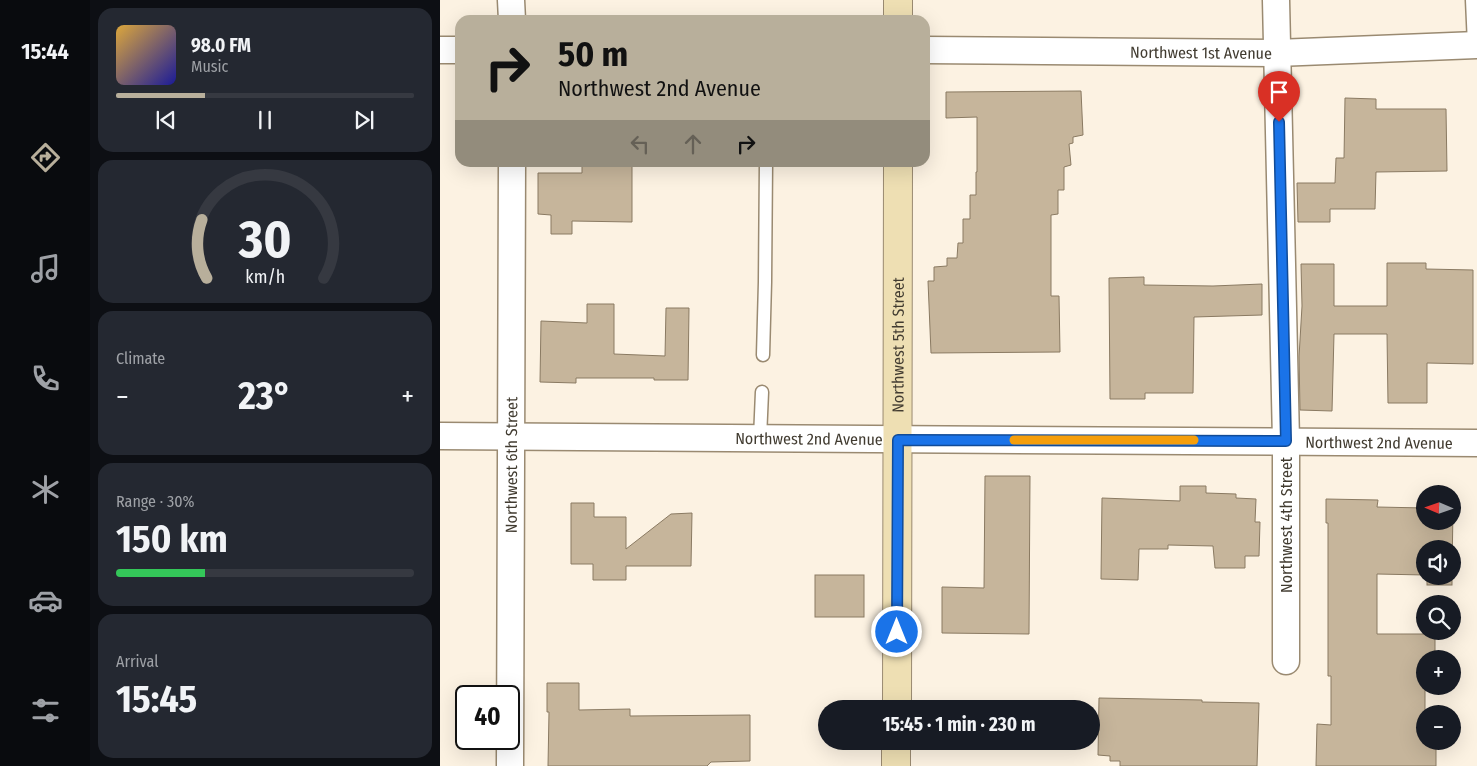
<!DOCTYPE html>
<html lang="en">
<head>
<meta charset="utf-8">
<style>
  body { margin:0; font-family:"Fira Sans Condensed",sans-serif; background:#242831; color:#f1f3f6; height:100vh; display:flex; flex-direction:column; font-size:19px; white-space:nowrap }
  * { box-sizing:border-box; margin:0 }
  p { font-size:16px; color:#9ea1a6 }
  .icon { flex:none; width:28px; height:28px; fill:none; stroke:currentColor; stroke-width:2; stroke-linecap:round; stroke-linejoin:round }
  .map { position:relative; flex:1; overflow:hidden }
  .sheet { display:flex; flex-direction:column; gap:8px; padding:8px; background:#0d0f14; width:350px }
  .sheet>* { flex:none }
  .top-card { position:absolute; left:15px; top:15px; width:475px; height:152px; border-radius:15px; box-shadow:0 5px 20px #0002; background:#b8af9b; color:#111; overflow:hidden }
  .needle { width:32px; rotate:272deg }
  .controls { position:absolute; left:976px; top:485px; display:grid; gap:10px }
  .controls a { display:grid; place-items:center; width:45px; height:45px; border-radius:50%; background:#171b24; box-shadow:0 5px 20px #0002; font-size:25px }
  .speed { position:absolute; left:15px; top:685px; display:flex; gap:10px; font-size:25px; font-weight:700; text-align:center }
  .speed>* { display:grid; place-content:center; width:65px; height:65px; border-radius:50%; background:#171b24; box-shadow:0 5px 20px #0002; line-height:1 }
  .speed .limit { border:2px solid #111; border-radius:8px; background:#fff; color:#111 }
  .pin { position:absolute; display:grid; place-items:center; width:42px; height:42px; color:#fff; margin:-51px -21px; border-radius:50% 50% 50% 0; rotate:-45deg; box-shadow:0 0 5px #0007 }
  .pin .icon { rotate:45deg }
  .me { position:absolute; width:55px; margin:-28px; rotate:0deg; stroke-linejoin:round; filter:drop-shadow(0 0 4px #0008) }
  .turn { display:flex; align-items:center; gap:18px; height:105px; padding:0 20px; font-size:22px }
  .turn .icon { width:65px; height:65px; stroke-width:2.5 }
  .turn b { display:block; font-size:35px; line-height:42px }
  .lanes { display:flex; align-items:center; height:48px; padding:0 20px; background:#0003; justify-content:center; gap:25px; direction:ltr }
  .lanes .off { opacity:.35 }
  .big { font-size:38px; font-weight:700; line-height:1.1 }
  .sheet .card { flex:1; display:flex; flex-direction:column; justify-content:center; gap:8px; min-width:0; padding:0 18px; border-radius:15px; background:#242831 }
  .sheet .dial { align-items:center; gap:0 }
  .dial svg { height:130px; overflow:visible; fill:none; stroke:#363941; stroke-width:7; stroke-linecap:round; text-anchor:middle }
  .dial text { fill:#f1f3f6; stroke:none }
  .song { display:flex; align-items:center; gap:15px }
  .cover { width:60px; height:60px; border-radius:8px; background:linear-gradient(135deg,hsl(40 70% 55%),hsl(240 70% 35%)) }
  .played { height:5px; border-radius:2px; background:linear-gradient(90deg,#b8af9b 30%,#363941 30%) }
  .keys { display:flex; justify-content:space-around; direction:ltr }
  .heat { display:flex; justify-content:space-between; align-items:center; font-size:28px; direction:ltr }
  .charge { height:8px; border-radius:4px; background:linear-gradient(90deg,#34c759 30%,#363941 0) }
  .trip { position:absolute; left:378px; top:700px; width:282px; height:50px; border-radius:25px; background:#171b24; box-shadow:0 5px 20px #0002; font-weight:700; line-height:50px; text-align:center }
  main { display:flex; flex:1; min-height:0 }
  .tab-bar { display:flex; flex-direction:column; width:90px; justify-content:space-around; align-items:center; background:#090b0e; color:#9ea1a6 }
  .tab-bar .icon { width:35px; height:35px }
  .tab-bar .on { color:#b8af9b }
  .tab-bar b { font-size:22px; color:#f1f3f6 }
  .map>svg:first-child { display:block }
</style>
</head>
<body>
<main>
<nav class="tab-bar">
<b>15:44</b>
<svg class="icon on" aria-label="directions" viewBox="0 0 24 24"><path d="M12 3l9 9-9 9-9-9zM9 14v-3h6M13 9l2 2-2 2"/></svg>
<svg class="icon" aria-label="music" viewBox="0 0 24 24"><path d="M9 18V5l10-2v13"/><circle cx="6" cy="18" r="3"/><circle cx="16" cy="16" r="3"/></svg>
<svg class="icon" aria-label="phone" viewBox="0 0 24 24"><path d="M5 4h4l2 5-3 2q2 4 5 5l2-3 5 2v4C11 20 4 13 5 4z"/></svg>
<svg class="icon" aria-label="climate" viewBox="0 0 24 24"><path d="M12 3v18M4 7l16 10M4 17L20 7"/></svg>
<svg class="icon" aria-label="car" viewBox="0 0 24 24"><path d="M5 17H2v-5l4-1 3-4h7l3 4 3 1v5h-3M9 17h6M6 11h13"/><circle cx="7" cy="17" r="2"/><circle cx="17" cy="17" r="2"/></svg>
<svg class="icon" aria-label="filters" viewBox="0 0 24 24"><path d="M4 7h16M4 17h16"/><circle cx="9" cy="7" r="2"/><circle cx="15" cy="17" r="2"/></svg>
</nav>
<section class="sheet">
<div class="card">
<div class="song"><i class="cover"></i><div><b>98.0 FM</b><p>Music</p></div></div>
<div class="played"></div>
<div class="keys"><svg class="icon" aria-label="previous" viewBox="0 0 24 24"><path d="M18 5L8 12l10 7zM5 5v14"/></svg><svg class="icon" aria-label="pause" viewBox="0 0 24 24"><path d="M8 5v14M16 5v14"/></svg><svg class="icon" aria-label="next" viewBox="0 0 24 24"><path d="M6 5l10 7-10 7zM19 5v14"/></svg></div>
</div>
<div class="card dial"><svg viewBox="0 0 100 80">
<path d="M14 69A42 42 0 1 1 86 69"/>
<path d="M14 69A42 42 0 0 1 11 33" stroke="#b8af9b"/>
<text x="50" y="56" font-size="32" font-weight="700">30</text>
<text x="50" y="72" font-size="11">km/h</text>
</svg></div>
<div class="card"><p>Climate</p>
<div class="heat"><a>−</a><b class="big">23°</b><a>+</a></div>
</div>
<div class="card"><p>Range · 30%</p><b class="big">150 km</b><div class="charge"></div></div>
<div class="card"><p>Arrival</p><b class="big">15:45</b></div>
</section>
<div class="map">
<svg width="1037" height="766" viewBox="0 0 1037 766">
  <rect width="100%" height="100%" fill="#fcf2e2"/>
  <g fill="#c6b59b" stroke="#8a7a62">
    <polygon points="641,91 643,135 633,137 633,143 629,144 631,165 624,167 624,190 618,190 618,214 611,215 611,296 619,296 620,352 491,353 488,281 494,281 494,267 507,266 507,258 517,258 518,243 523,243 523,219 530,219 530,195 536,195 536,172 537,172 537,117 506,118 506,92"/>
    <polygon points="905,98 936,99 936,109 1006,109 1007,171 936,172 935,209 890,209 890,222 858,222 857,183 895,183 896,158 904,158"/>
    <polygon points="142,162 192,162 192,222 132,221 132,234 111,234 111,215 98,214 98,173 142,173"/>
    <polygon points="947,263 986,263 986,269 1033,270 1033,364 987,363 987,403 948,403 947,334 894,334 892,411 860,410 859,357 862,306 861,264 894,264 894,306 947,306"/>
    <polygon points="704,277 704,285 773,286 822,284 822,315 754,317 753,393 705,393 705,399 670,399 669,278"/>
    <polygon points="147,304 174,304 174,354 225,356 226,308 249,308 248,380 214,380 214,378 136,378 136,383 100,382 101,321 147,323"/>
    <polygon points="545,476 590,476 589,634 502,633 502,587 544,588"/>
    <polygon points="740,486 766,486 766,493 796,494 796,498 816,499 815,522 820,522 819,556 805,556 805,568 775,568 773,546 728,545 728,549 699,549 698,580 661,579 662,498 740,501"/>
    <polygon points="886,499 938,500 937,507 985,508 985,521 1012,521 1013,508 1012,573 1012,549 985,549 985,575 937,574 937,634 995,634 995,659 985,659 985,686 995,686 995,689 985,689 985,741 991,741 991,746 996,746 996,766 876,766 877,724 891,725 891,676 888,676 888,523 886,523"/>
    <polygon points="131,503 154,503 154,517 186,517 186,549 231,514 252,513 251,566 186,566 186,580 153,580 153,564 131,564"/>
    <rect x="375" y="575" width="49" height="42"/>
    <rect x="987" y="576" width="25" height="9"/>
    <polygon points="107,683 139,683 139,710 190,709 190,716 310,715 310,761 271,762 267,766 108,766 109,712 107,712"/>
    <polygon points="659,698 762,700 762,702 819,703 817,766 680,766 680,761 670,761 670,756 658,755"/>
  </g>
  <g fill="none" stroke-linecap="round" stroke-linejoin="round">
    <g stroke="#9a8a71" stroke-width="15">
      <g id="lane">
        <polyline points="1032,0 1034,45"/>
        <polyline points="323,355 325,282 326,162"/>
        <polyline points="320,438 322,392"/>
      </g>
    </g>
    <g stroke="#9a8a71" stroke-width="29">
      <g id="street">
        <polyline points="71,0 72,20"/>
        <polyline points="836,0 846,441 846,661"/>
        <polyline points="0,50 20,50"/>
        <path id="s1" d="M485,50L837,53L1037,45"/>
        <path id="s2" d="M0,436L1037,443"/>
        <path id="s3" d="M70,766L72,162"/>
      </g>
    </g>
    <g stroke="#9a8a71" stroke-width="30">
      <g id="secondary">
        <polyline points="458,0 458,20"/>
        <path id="s4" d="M457,709L458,162"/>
        <polyline points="456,766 456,741"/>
      </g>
    </g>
    <use href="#lane" stroke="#fff" stroke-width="12"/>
    <use href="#street" stroke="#fff" stroke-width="26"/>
    <use href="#secondary" stroke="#eedfb3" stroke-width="28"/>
  </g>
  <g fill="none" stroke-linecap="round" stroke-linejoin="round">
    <g stroke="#114b97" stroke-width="12">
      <polyline id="route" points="457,632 458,440 846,441 839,122"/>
    </g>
    <use href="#route" stroke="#1a73e8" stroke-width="9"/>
    <polyline stroke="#f59e0b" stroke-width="9" points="574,440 754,440"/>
  </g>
  <g text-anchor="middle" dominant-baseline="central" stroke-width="4" stroke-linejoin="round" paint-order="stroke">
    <g font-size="16" fill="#413b30" stroke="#fff">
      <text stroke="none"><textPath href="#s1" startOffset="276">Northwest 1st Avenue</textPath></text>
      <text stroke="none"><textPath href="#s4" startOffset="364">Northwest 5th Street</textPath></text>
      <text stroke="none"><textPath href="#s2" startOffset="369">Northwest 2nd Avenue</textPath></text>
      <text stroke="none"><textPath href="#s2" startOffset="939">Northwest 2nd Avenue</textPath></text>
      <text stroke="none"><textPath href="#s3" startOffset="301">Northwest 6th Street</textPath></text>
      <text transform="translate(846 525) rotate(-90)">Northwest 4th Street</text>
    </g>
  </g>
</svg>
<div class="controls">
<a><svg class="needle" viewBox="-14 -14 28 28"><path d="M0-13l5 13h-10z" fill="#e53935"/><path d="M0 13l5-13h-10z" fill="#9ea1a6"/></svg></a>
<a><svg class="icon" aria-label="sound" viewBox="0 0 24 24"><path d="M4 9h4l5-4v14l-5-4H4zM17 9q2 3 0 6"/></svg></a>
<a><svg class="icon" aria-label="search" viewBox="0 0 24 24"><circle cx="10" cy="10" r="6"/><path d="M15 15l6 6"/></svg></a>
<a>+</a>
<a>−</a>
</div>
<div class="speed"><div class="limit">40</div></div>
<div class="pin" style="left:839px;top:122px;background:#d93025"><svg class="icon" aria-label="arrive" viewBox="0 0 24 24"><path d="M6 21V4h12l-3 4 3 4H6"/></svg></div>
<svg class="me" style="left:457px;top:632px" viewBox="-20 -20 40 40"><circle r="17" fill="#1a73e8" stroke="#fff" stroke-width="3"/><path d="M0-11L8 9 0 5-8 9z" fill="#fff"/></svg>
<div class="trip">15:45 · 1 min · 230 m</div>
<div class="top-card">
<div class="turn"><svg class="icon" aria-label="right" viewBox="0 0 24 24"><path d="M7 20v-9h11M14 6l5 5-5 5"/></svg><div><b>50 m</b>Northwest 2nd Avenue</div></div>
<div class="lanes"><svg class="icon off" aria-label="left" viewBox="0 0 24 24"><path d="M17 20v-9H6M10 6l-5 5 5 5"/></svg><svg class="icon off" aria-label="ahead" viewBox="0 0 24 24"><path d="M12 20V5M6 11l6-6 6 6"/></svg><svg class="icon" aria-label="right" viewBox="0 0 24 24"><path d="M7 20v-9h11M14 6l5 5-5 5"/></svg></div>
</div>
</div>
</main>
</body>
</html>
